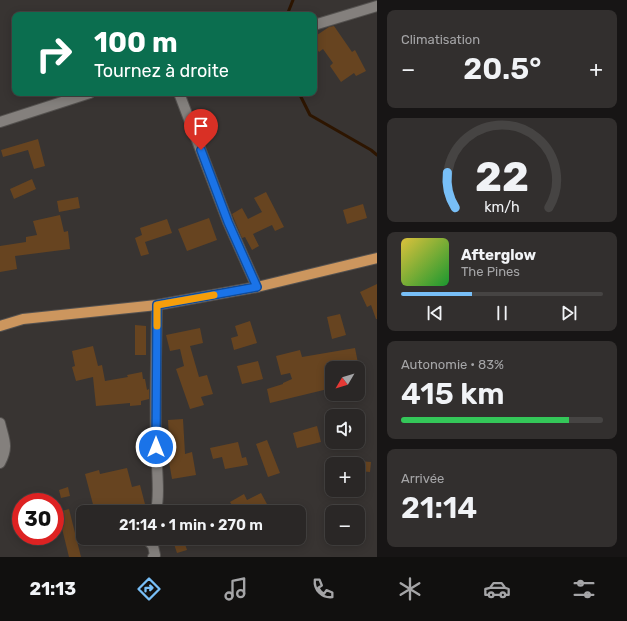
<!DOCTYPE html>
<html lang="fr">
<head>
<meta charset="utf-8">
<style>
  body { margin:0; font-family:Rubik,sans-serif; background:#322f2e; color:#f1f3f6; height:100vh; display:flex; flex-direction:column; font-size:15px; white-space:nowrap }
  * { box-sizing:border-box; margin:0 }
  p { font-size:13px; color:#a5a5a7 }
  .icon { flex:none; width:22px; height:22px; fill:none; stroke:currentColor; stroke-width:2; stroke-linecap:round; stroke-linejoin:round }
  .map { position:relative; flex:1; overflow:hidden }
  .side { display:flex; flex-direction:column; gap:10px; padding:10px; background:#171515; width:250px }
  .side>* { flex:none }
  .guide { position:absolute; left:12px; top:12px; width:305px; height:84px; border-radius:8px; box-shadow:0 2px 10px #0003,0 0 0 1px #464443; background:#0b6e4f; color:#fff; overflow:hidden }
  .needle { width:26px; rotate:232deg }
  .controls { position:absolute; left:325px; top:361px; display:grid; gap:8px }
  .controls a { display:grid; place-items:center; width:40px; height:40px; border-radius:8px; background:#2a2726; box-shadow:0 2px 10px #0003,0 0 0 1px #464443; font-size:20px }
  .speed { position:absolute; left:12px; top:493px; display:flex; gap:8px; font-size:20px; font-weight:700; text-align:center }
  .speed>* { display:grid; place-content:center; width:52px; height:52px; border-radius:50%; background:#2a2726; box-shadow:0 2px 10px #0003,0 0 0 1px #464443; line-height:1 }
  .speed .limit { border:6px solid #d22; background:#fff; color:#111 }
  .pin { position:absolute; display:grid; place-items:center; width:34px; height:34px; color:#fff; margin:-41px -17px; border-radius:50% 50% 50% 0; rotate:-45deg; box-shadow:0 0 4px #0007 }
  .pin .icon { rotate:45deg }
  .me { position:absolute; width:44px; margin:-22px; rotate:0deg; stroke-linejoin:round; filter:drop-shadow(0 0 3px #0008) }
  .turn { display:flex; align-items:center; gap:14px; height:84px; padding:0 16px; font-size:18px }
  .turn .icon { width:52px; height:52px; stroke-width:2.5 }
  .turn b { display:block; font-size:28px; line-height:34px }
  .big { font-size:30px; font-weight:600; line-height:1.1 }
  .side .widget { flex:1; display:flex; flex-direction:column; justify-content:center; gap:6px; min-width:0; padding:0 14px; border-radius:8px; background:#322f2e }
  .side .dial { align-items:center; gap:0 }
  .dial svg { height:104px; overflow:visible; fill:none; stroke:#464443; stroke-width:7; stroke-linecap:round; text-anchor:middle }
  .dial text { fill:#f1f3f6; stroke:none }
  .song { display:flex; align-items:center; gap:12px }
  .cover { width:48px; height:48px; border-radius:6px; background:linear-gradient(135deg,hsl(50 70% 55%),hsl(130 70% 35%)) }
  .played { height:4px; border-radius:2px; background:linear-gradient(90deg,#78bff7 35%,#464443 35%) }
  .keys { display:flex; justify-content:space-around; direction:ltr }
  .heat { display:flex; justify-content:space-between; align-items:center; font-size:22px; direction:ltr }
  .charge { height:6px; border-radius:3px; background:linear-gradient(90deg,#34c759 83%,#464443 0) }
  .trip { position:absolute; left:76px; top:505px; width:230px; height:40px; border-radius:8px; background:#2a2726; box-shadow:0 2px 10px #0003,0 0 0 1px #464443; font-weight:600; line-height:40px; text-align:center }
  .dock { display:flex; height:64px; justify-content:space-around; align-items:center; background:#11100f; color:#a5a5a7 }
  .dock .icon { width:28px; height:28px }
  .dock .active { color:#78bff7 }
  .dock b { font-size:18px; color:#f1f3f6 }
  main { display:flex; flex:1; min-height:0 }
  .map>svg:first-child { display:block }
</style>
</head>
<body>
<main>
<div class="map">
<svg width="377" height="557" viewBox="0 0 377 557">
  <rect width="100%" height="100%" fill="#383432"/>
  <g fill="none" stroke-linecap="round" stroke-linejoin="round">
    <g stroke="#2d1500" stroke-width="3">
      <polyline points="287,15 293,0"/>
      <polyline points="299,93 310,115 371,150 377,155"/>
    </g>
  </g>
  <g fill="#674420">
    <polygon points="334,26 352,52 355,50 366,71 356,76 354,73 341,82 330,66 333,63 323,49 319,52 314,44 314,37 329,27"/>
    <polygon points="38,139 45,166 34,169 28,150 3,157 1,150"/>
    <polygon points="32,179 36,189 14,199 10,189"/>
    <polygon points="266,192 284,227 275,231 272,225 253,234 259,246 252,250 245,237 242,238 232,214 242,208 248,219 262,212 254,198"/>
    <polygon points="78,197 80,208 59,212 57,201"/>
    <polygon points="363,204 367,218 347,224 343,210"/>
    <polygon points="60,215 64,232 68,231 70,249 15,256 17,269 0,272 0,246 26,242 26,237 37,235 33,221"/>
    <polygon points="209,218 217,240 187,251 178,229"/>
    <polygon points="167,219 172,233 145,242 149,254 141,256 135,238 142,235 140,228"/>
    <polygon points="377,284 377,319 376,319 371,305 367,307 360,292"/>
    <polygon points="340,314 346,335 332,339 327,317"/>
    <polygon points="250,321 257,343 234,350 231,338 238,336 235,326"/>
    <polygon points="135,325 146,326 146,355 135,355"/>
    <polygon points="200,328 203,343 190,346 199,377 207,375 213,394 201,397 204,405 190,409 176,369 184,366 180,349 170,351 166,335"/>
    <polygon points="93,346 98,366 102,365 105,381 128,377 127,375 142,372 143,379 145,379 147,390 149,389 149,399 141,401 141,405 130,406 130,403 96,406 93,377 76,381 72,367 75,366 72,351"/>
    <polygon points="355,348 359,368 332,368 332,388 270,403 267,389 283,384 283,383 292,379 290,373 281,375 276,356 300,350 302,357"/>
    <polygon points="258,361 263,379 242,384 237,366"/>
    <polygon points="183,419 185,454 192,452 196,475 172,479 168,456 170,456 168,420"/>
    <polygon points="317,426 321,442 297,448 293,433"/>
    <polygon points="267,440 280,473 268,477 256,444"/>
    <polygon points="238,442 242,458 246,457 248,465 225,469 222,457 213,459 210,448"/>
    <polygon points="359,461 371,462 370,472 358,471"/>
    <polygon points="127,468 132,487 140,485 146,508 136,510 135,506 109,512 95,512 85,474 99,470 100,474"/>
    <polygon points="68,487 70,496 61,498 59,490"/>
    <polygon points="261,493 268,506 258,512 254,512 252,508 244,512 236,512 230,502 244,494 247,500"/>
    <polygon points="69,509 81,557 69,557 58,512"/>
    <polygon points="172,538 183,538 187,550 177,553"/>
  </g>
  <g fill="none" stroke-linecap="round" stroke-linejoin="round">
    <g stroke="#54514f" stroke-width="12">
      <g id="minor">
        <polyline points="314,25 377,6"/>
        <polyline points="179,93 228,222 257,287"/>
        <polyline points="0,122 90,93"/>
        <path d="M0,423C4,440 9,446 0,463"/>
        <path d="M155,512C161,500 156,461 156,446C155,399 156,352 157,305"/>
        <polyline points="146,538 153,546 155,555 153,557"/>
      </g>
    </g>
    <g stroke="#54514f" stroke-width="12">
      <polyline id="major" points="0,326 23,319 157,305 257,287 377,258"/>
    </g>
    <use href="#minor" stroke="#84807d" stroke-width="10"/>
    <use href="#major" stroke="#cc965e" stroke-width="10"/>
  </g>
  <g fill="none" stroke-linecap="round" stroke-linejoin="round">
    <g stroke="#114b97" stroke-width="10">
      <polyline id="route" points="156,447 157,305 257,287 228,222 201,150"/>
    </g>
    <use href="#route" stroke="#1a73e8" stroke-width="7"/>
    <polyline stroke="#f59e0b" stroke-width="7" points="157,326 157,305 214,295"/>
  </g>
</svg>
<div class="controls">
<a><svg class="needle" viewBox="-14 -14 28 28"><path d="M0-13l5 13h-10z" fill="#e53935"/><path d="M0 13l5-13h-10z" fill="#a5a5a7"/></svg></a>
<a><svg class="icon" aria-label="sound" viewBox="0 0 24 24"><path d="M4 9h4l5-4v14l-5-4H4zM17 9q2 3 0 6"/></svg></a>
<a>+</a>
<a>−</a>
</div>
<div class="speed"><div class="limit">30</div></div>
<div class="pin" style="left:201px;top:150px;background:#d93025"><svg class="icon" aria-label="arrive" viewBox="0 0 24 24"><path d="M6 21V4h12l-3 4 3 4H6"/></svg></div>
<svg class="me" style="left:156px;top:447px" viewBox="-20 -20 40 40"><circle r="17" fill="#1a73e8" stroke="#fff" stroke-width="3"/><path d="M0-11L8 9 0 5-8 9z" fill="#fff"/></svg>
<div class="trip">21:14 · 1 min · 270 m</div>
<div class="guide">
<div class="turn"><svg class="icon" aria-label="right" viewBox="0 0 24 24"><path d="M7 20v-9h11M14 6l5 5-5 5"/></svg><div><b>100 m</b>Tournez à droite</div></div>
</div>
</div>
<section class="side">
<div class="widget"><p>Climatisation</p>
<div class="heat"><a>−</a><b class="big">20.5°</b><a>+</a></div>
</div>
<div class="widget dial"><svg viewBox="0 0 100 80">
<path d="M14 69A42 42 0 1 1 86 69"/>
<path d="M14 69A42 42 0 0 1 8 42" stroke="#78bff7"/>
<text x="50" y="56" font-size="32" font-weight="700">22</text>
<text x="50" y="72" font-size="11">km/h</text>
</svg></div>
<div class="widget">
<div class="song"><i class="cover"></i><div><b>Afterglow</b><p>The Pines</p></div></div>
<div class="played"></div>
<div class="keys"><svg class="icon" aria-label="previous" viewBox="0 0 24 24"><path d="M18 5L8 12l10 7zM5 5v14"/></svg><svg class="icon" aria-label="pause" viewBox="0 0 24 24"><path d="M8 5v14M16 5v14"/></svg><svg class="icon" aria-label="next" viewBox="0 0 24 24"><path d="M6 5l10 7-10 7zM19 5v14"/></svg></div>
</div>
<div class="widget"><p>Autonomie · 83%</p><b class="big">415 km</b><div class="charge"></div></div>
<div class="widget"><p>Arrivée</p><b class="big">21:14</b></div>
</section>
</main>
<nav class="dock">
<b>21:13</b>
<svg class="icon active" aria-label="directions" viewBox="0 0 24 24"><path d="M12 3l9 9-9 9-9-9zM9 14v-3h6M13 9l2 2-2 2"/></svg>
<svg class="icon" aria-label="music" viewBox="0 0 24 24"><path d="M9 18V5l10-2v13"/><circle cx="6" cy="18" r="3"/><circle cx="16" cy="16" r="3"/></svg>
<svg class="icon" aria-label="phone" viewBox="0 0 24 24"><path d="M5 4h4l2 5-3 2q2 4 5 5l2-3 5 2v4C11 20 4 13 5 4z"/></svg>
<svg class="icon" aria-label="climate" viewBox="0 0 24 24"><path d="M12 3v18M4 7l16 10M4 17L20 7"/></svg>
<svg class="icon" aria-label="car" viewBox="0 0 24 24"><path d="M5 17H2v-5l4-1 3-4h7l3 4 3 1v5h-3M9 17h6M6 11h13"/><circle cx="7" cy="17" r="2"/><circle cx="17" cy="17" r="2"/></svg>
<svg class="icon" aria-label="filters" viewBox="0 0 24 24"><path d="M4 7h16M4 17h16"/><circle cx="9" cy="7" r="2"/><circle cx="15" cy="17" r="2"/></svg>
</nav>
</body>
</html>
